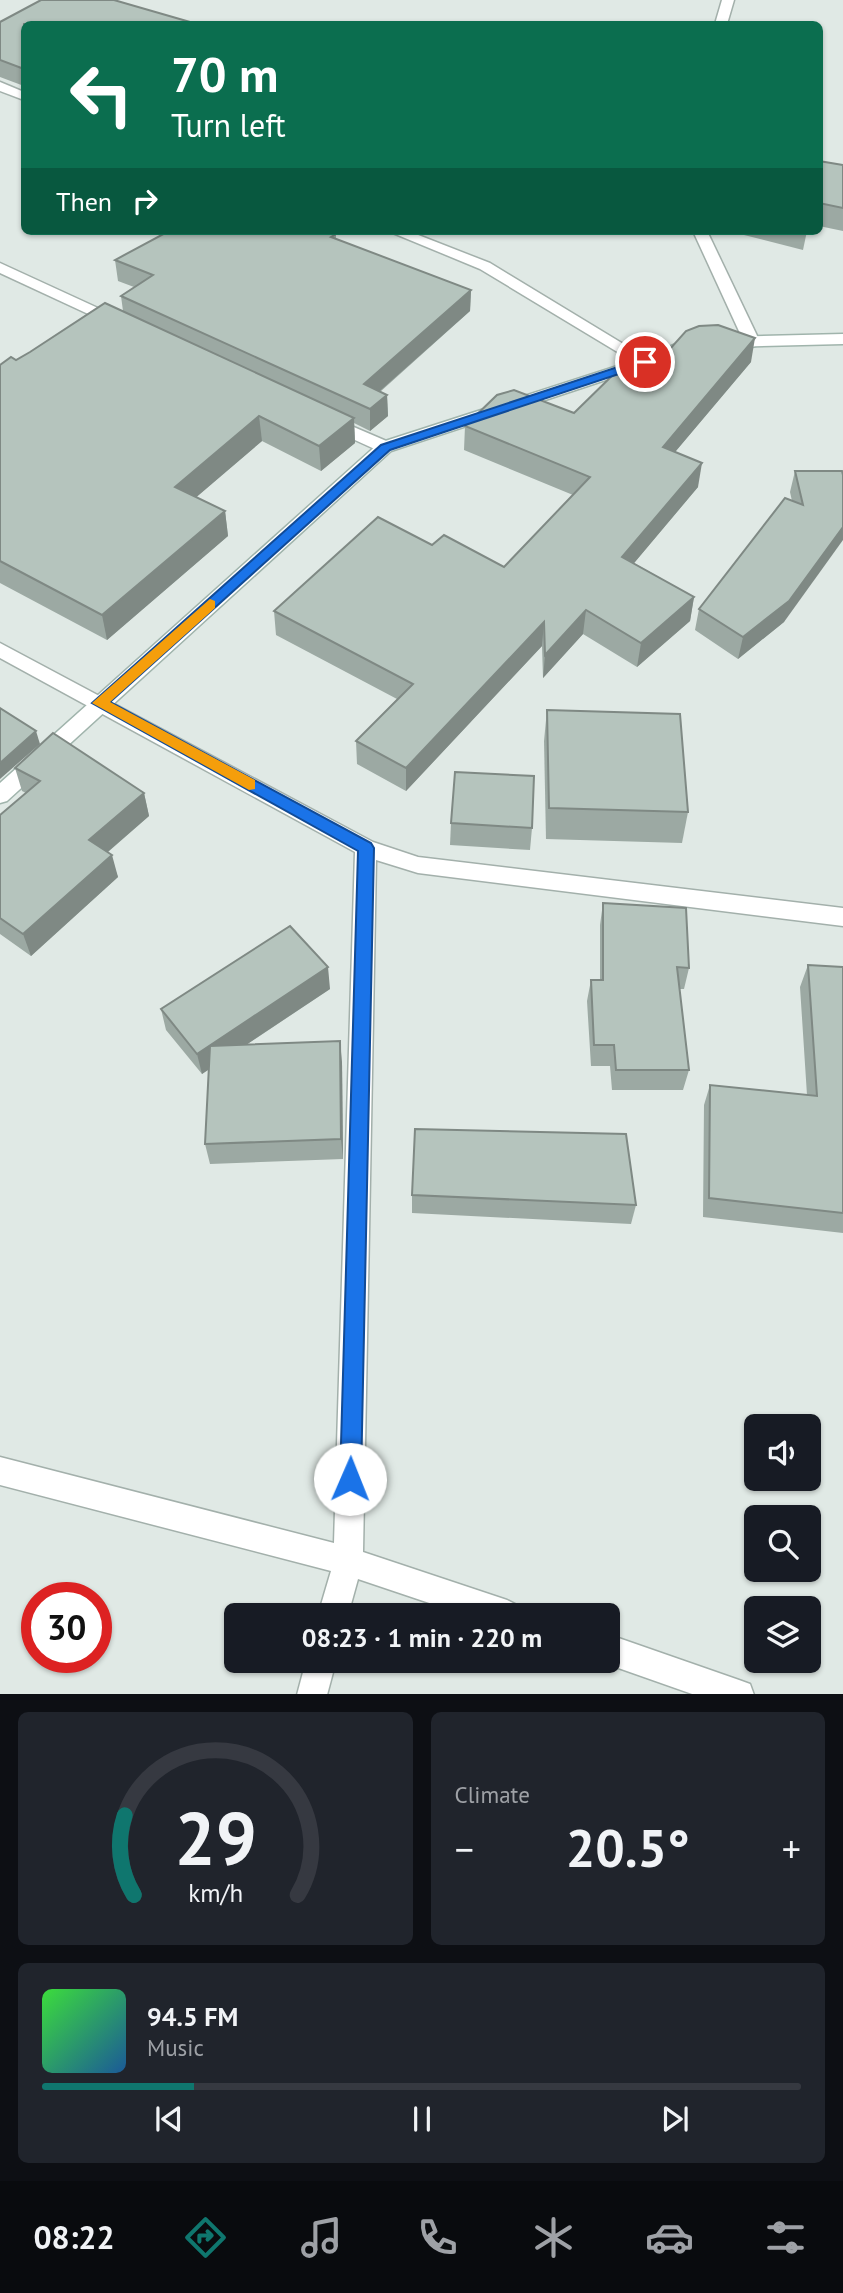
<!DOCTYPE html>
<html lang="en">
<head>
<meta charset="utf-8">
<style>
  body { margin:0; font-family:"PT Sans",sans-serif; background:#20242c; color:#f1f3f6; height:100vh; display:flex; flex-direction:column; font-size:26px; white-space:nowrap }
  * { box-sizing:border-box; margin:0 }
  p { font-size:23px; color:#9ea1a6 }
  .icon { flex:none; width:38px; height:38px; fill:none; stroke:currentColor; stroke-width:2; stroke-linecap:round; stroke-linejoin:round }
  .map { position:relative; height:1694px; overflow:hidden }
  .drawer { display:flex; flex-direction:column; gap:18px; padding:18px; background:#0d0f14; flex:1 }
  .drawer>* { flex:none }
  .banner { position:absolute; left:21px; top:21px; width:802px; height:214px; border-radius:10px; box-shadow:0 2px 5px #0004; background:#0b6e4f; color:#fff; overflow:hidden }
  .buttons { position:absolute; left:744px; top:1414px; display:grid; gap:14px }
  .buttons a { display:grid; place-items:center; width:77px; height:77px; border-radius:10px; background:#171b24; box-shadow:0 2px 5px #0004; font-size:35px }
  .speed { position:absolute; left:21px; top:1582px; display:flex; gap:14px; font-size:35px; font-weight:700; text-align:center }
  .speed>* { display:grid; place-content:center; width:91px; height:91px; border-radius:50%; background:#171b24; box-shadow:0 2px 5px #0004; line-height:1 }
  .speed .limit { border:10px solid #d22; background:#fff; color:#111 }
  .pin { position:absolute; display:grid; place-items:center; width:60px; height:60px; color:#fff; margin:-30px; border:4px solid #fff; border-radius:50%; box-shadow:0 2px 7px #0007 }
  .me { position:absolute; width:77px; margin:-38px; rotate:1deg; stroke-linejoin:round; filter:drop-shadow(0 0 5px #0008) }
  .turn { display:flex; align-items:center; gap:24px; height:147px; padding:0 35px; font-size:32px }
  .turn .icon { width:91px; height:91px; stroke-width:2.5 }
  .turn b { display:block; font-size:49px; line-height:60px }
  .then { display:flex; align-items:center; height:66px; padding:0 35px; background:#0003; gap:14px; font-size:26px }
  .big { font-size:52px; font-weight:600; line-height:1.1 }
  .drawer .tile { flex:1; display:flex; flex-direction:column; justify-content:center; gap:10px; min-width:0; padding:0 24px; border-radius:10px; background:#20242c }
  .drawer .dial { align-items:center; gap:0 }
  .dial svg { height:182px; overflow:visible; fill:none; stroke:#363941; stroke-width:7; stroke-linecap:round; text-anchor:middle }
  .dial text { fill:#f1f3f6; stroke:none }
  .song { display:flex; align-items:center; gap:21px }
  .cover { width:84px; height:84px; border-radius:10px; background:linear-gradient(135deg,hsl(120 70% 55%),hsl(210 70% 35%)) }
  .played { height:7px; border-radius:4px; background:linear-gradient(90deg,#0f766e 20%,#363941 20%) }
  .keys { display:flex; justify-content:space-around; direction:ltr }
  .heat { display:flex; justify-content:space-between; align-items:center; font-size:38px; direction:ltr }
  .drawer .tiles { flex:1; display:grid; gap:18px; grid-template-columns:1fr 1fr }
  .tile:last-child { grid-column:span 2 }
  .trip { position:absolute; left:224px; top:1603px; width:396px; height:70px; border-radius:10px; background:#171b24; box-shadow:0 2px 5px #0004; font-weight:600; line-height:70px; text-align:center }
  .tab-bar { display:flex; height:112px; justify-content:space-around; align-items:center; background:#090b0e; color:#9ea1a6 }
  .tab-bar .icon { width:49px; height:49px }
  .tab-bar .selected { color:#0f766e }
  .tab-bar b { font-size:32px; color:#f1f3f6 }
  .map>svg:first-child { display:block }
</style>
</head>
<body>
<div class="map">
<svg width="843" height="1695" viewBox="0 0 843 1695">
  <rect width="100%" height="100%" fill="#e0e9e5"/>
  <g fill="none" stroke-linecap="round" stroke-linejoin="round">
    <g stroke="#a3b0ab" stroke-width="3">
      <g id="street">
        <polygon points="722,0 734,0 727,24 715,24"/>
        <polygon points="0,82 24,92 24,100 0,91"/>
        <polygon points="388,231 408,231 490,263 653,362 651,365 639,365 480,269"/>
        <polygon points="693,231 707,231 760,342 758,345 752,347 744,342"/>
        <polygon points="0,263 124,320 127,323 119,328 114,326 0,273"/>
        <polygon points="328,416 391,443 393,447 385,452 379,451 322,425 320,421"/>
        <polygon points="0,643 373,842 418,857 843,908 843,926 418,873 376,860 363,1552 507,1600 517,1605 522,1615 465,1615 358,1579 348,1615 318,1615 331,1571 0,1485 0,1457 334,1543 355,852 0,658"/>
        <polygon points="607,1634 739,1680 750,1684 754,1695 695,1695 607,1664 600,1661 607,1661"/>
        <polygon points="306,1661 336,1661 327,1695 297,1695"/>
      </g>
    </g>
    <g stroke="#a0b4ac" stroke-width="3">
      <g id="secondary">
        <polygon points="843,334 843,344 726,347 718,342 726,337"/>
        <polygon points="691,338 697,340 697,346 651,365 391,451 7,801 0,803 0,783 379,443 639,359"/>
      </g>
    </g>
    <use href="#street" fill="#fff" fill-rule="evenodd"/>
    <use href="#secondary" fill="#fff" fill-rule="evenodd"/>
  </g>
  <g fill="#9ca9a3">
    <polygon points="0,22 24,24 24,86 0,77"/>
    <polygon points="819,161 843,165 843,231 819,226"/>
    <polygon points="739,231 807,231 803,250 740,234"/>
    <polygon points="336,234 336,239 471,290 470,311 380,392 387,395 388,416 370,431 354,423 355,443 321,471 262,441 196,497 225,511 228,536 107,640 0,583 0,365 16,360 123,311 121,296 134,287 118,281 115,260"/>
    <polygon points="751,362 675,452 698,487 634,563 694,597 690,621 637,667 583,634 543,678 542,646 406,791 357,764 356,741 397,699 276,635 274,611 432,545 504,567 573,495 464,450 465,426 574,413 644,378"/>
    <polygon points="795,471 842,471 784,622 738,659 695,630 699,609 792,501 790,492"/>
    <polygon points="547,710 688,812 682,843 546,839 544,741"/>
    <polygon points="15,768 144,793 149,816 108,852 118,877 31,956 0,934 0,815 26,793 22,791"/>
    <polygon points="451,823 532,828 530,850 450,845"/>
    <polygon points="603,903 689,968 684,989 679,989 689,1070 683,1090 612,1090 610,1066 591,1066 587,1001 591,980 600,980 600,925"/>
    <polygon points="808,965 843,967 843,1233 703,1217 704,1105 710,1085 807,1095 800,987"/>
    <polygon points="330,989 246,1045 342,1062 343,1159 210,1164 205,1144 209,1069 202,1074 166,1030 161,1009"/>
    <polygon points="412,1195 636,1205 631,1224 412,1213"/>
  </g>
  <g fill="#7f8984">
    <polygon points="471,290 470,311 364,405 364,384"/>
    <polygon points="755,338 751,362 659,471 663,447"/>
    <polygon points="387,395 388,416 370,431 370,409"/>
    <polygon points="259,416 262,441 179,512 175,487"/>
    <polygon points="354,418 355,443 321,471 319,446"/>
    <polygon points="702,463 698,487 619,581 622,557"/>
    <polygon points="225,511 228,536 107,640 102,615"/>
    <polygon points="843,527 843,540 784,622 738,659 743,637"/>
    <polygon points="694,597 690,621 637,667 641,643"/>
    <polygon points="586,610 583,634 543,678 545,655"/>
    <polygon points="544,622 542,646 406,791 406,768"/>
    <polygon points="36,731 40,744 0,779 0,763"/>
    <polygon points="144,793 149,816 96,862 89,840"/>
    <polygon points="112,855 118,877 31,956 23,934"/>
    <polygon points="328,967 330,989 202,1074 197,1054"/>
    <polygon points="340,1041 342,1062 343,1159 341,1139"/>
  </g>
  <g fill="#b5c4bd" stroke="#7f8984" stroke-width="2">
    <polygon points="41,0 114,0 197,24 24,24 24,69 0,60 0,22"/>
    <polygon points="819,161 843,165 843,208 819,203"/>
    <polygon points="169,231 329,231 336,234 331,237 471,290 364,384 387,395 370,409 121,296 153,275 115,260"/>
    <polygon points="105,303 354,418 319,446 259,416 175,487 225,511 102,615 0,561 0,365 11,357 16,360 30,352"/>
    <polygon points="718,325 755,338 663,447 702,463 622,557 694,597 641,643 586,610 545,655 544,622 406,768 356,741 413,684 274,611 378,517 432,545 444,535 504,567 590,477 465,426 497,395 514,390 574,413 620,368 644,378 686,331 699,326"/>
    <polygon points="795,471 842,471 843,475 843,527 789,601 743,637 699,609 785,498 803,505"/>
    <polygon points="0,708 36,731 0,763"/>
    <polygon points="547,710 680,714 688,812 549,808"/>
    <polygon points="53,733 144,793 89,840 112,855 23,934 0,918 0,815 40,781 15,768"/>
    <polygon points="455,772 534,776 532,828 451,823"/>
    <polygon points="603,903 686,908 689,968 677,967 689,1070 616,1070 614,1045 594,1045 591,980 603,980"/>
    <polygon points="290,926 328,967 197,1054 161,1009"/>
    <polygon points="808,965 843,967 843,1213 709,1198 710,1085 817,1096"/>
    <polygon points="340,1041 341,1139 205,1144 210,1046"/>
    <polygon points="415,1129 626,1134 636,1205 412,1195"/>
  </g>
  <polygon fill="#1a73e8" stroke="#114b97" stroke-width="2" points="645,358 649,359 649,364 390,450 110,702 371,843 374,848 361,1479 358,1486 350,1489 343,1486 340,1479 358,851 92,703 381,445"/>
  <polygon fill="#f59e0b" points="210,599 215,601 215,608 110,702 255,780 255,789 249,790 92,703"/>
</svg>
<div class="buttons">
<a><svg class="icon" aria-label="sound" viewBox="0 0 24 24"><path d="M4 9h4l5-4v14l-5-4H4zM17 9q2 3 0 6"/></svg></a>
<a><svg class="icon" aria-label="search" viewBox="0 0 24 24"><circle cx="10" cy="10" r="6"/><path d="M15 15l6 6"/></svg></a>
<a><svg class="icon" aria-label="layers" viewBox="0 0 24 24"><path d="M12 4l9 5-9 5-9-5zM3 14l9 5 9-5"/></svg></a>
</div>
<div class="speed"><div class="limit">30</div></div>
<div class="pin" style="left:645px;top:362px;background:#d93025"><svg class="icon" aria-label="arrive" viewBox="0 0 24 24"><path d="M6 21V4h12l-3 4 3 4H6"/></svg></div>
<svg class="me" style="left:350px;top:1479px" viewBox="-20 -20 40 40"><circle r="19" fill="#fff"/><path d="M0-13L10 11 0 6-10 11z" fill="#1a73e8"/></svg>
<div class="trip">08:23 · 1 min · 220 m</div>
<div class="banner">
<div class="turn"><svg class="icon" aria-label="left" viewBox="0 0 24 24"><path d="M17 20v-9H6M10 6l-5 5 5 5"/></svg><div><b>70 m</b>Turn left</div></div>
<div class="then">Then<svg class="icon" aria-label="right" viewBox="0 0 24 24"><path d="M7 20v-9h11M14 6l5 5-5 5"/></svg></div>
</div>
</div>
<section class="drawer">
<div class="tiles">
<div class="tile dial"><svg viewBox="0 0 100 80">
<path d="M14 69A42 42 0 1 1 86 69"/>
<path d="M14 69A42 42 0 0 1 10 34" stroke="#0f766e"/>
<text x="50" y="56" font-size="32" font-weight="700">29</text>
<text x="50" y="72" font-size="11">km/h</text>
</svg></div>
<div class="tile"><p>Climate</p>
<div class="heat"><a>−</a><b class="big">20.5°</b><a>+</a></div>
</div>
<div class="tile">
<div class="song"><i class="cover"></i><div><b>94.5 FM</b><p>Music</p></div></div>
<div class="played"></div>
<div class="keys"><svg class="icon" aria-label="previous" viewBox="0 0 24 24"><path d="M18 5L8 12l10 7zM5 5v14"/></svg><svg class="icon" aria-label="pause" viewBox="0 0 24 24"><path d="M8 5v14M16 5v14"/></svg><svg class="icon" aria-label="next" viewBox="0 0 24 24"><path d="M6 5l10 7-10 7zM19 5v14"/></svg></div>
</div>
</div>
</section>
<nav class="tab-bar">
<b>08:22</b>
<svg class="icon selected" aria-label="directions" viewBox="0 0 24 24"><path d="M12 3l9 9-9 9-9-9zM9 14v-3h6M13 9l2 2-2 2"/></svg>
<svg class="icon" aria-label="music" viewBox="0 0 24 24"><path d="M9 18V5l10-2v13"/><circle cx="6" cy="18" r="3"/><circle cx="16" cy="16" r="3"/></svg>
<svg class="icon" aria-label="phone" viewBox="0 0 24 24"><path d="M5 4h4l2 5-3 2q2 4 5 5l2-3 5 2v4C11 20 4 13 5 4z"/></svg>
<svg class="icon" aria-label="climate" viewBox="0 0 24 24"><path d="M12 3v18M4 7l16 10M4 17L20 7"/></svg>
<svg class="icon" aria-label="car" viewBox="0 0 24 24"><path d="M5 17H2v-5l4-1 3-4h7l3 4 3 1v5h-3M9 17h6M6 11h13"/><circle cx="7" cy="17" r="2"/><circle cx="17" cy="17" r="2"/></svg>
<svg class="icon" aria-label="filters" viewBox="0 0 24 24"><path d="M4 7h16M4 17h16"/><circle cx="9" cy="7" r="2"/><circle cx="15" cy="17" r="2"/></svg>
</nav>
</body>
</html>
